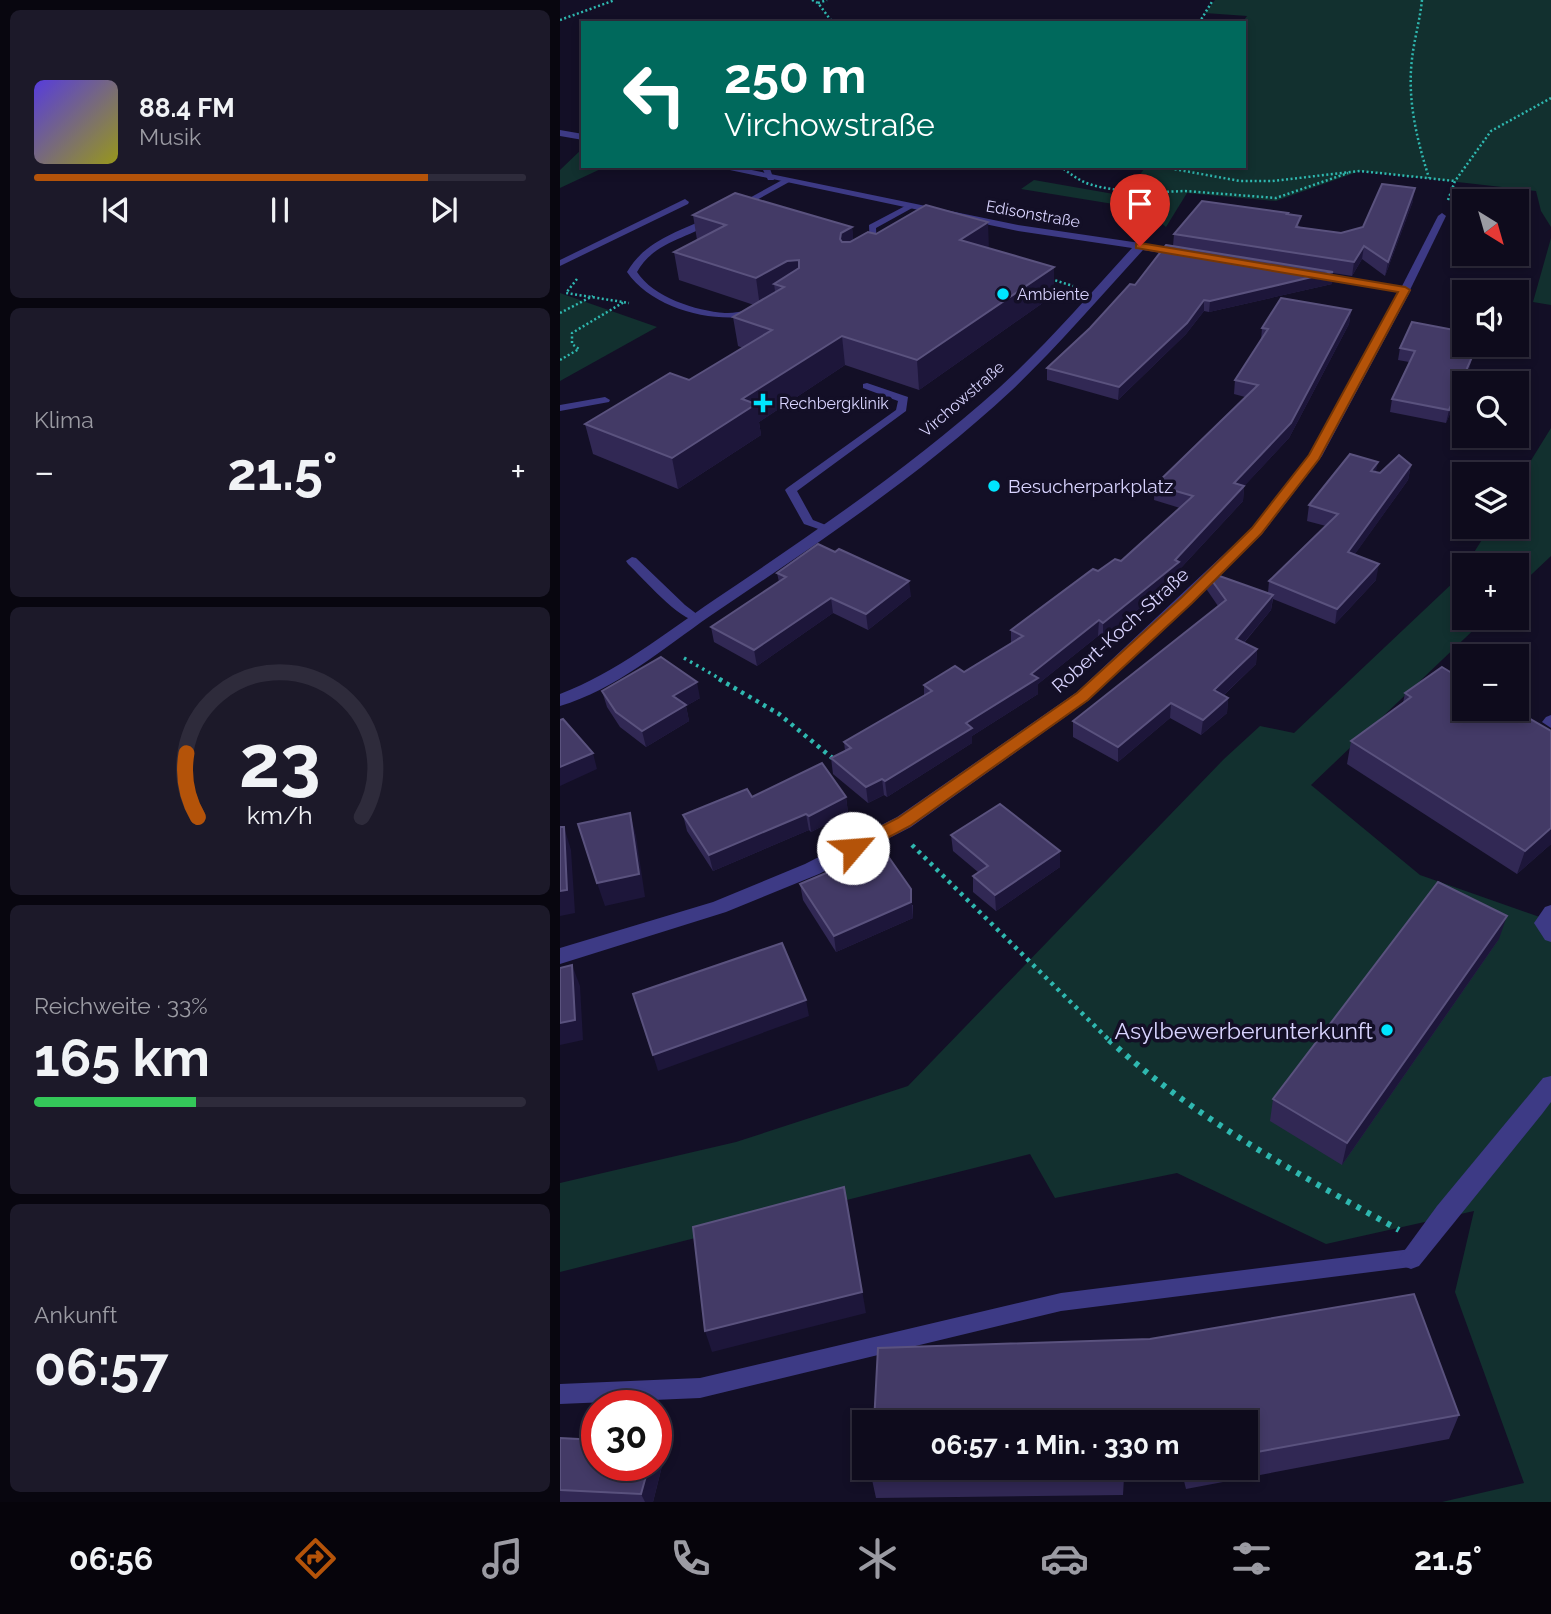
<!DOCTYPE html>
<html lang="de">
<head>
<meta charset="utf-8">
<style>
  body { margin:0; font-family:Raleway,sans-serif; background:#1c1929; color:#f1f3f6; height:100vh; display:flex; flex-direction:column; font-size:26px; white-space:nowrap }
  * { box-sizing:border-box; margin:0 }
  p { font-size:23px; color:#9b9ba3 }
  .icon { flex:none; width:38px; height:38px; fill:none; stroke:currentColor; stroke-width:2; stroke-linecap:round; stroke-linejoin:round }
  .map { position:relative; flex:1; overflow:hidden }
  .panel { display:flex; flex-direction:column; gap:10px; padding:10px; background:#08060f; width:560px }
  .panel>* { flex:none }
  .top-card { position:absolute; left:21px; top:21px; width:665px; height:147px; border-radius:0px; box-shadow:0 4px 10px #0003,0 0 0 2px #2e2b3b; background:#00695c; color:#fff; overflow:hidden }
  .needle { width:46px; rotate:143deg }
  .fabs { position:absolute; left:892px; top:189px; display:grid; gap:14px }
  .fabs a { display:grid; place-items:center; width:77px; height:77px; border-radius:0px; background:#0e0b1c; box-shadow:0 4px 10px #0003,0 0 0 2px #2e2b3b; font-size:35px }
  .speed { position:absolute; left:21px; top:1390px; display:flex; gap:14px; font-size:35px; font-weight:700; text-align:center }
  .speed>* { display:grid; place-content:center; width:91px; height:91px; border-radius:50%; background:#0e0b1c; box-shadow:0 4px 10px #0003,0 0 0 2px #2e2b3b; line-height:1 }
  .speed .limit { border:10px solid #d22; background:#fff; color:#111 }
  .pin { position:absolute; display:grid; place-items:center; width:60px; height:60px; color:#fff; margin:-72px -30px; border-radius:50% 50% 50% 0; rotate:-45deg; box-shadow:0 0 7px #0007 }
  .pin .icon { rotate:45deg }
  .me { position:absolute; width:77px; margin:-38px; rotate:63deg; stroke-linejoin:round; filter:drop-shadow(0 0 5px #0008) }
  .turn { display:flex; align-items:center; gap:24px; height:147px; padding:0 28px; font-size:32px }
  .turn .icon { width:91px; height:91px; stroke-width:2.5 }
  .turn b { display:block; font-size:49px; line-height:60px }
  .big { font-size:52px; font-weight:700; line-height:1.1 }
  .panel .card { flex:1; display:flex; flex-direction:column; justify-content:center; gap:10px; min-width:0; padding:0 24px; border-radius:10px; background:#1c1929 }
  .panel .dial { align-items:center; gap:0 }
  .dial svg { height:182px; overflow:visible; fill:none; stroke:#2e2b3b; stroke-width:7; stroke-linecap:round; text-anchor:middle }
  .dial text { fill:#f1f3f6; stroke:none }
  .song { display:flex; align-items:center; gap:21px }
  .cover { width:84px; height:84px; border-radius:10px; background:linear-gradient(135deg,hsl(250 70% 55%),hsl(60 70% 35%)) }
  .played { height:7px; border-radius:4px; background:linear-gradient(90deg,#b45309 80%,#2e2b3b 80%) }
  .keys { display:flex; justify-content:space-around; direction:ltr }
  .heat { display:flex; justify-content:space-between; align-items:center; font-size:38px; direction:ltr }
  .charge { height:10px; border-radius:5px; background:linear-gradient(90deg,#34c759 33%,#2e2b3b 0) }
  .trip { position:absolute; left:292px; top:1410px; width:406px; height:70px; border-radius:0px; background:#0e0b1c; box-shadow:0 4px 10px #0003,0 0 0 2px #2e2b3b; font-weight:700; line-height:70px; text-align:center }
  .tabs { display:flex; height:112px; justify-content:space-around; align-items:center; background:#06040b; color:#9b9ba3 }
  .tabs .icon { width:49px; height:49px }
  .tabs .selected { color:#b45309 }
  .tabs b { font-size:32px; color:#f1f3f6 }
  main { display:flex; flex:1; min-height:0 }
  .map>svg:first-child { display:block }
</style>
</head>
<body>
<main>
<section class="panel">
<div class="card">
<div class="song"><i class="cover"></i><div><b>88.4 FM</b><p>Musik</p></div></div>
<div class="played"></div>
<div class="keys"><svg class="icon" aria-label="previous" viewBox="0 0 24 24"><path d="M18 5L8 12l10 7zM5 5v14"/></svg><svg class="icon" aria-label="pause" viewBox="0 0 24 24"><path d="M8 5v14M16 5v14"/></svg><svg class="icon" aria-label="next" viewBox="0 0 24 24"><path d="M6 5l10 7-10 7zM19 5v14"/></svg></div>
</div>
<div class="card"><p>Klima</p>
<div class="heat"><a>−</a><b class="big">21.5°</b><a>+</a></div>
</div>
<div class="card dial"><svg viewBox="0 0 100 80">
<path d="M14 69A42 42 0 1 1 86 69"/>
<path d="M14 69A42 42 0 0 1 9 41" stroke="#b45309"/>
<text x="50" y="56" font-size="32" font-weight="700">23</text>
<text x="50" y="72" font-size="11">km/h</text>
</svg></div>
<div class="card"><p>Reichweite · 33%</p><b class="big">165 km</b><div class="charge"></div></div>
<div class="card"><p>Ankunft</p><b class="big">06:57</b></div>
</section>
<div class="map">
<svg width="991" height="1502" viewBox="0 0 991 1502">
  <rect width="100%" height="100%" fill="#130f26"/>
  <g fill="#12302f">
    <path d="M655,0H991V227L981,211L976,191L800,171L716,201L627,193L606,227C593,215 589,217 574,214L578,208L461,189L474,180L565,196L586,166H684L682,23L687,16L645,13Z"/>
    <polygon points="23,148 23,166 47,166 0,188 0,170"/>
    <polygon points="991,238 991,305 973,302"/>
    <polygon points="0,293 97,327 0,381"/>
    <polygon points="991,428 991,556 957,588 957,565 906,565 930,527 957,527 957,483"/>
    <polygon points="905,567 905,618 926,618 751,785 860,875 991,921 991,1502 882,1502 964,1483 895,1292 914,1211 766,1244 617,1173 495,1198 470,1154 0,1272 0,1183 176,1142 348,1086 664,759 700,726 734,733 898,578"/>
  </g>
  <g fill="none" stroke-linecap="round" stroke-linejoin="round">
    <g stroke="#2fb8b0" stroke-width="2.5" stroke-dasharray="2 2.5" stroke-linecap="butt">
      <polyline points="252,0 258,3 273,23"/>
      <path d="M862,0C860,20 854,40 852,59C847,100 857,140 869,178"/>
      <polyline points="258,3 267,0"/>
      <polyline points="0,20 55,0"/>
      <polyline points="639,23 653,0"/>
      <path d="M500,166C509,173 518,180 529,184C552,192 575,187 593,205L583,221"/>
      <polyline points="597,166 680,181 712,181 800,171 895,181"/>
      <polyline points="580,193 625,191 716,198 788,173"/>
      <polyline points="888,200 895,181 931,131 991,98"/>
      <polyline points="17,279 6,293 69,303"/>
      <polyline points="491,279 513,286"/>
      <polyline points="0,313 33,296"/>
      <polyline points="0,360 19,349 12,344 12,333 64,302"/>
    </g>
    <polyline stroke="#2fb8b0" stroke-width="3.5" stroke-dasharray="2.5 4.5" stroke-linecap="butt" points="124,658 162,680"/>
    <g stroke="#2fb8b0" stroke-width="4.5" stroke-dasharray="3.5 5" stroke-linecap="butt">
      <polyline points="159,679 219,714 276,761"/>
      <polyline points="352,845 551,1042"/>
    </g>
    <path stroke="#2fb8b0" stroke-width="6" stroke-dasharray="4.5 7" stroke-linecap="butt" d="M549,1040C634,1118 738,1174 839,1230"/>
    <g fill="#3d3a85" fill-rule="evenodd">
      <polygon points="201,166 209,166 214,180 208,180"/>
      <polygon points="224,179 231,181 182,208 175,206"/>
      <polygon points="125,199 129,202 128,204 0,266 0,260"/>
      <polygon points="347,205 354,207 316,228 317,250 310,252 309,225"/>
      <polygon points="882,213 886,216 850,290 842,292 840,290 878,216"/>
      <path d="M148,218L155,220C129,239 94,241 77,272C93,297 136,311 165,313C176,314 188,308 197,313L195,315C154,324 92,309 67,272C85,241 117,232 148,218Z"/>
      <polygon points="307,383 348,397 346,411 237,491 253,520 276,529 270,533 244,524 225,490 227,488 336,410 338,401 303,388 303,384"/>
      <polygon points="45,397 50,400 49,402 0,411 0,405"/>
      <path d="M72,557L76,558L125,605L142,618L140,621C122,624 82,577 68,564L66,561Z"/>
      <polygon points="991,715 991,728 982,722 986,717"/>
      <polygon points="991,905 991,942 985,940 974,923 985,907"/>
      <polygon points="851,1249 858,1252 861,1258 858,1264 851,1267 501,1311 140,1398 0,1404 0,1384 140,1378 501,1293"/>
    </g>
    <g fill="#3d3a85" fill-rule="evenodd">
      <polygon points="0,130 23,134 23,140 0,136"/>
      <path d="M151,166H172L458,225L580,243L632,254L626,257L583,250C540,297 498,346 452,390C361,475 254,546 150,616C104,648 55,690 0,706V694C56,673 105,633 154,600C252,534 352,466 440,387C487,344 529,295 572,248L458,231Z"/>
      <polygon points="750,271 845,287 851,290 762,456 702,534 529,700 351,827 259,874 166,912 0,964 0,948 153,902 245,864 337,817 517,692 692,528 749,455 838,292 746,276 746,272"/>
      <polygon points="991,1076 991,1102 982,1114 859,1266 851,1269 843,1266 839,1258 877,1206 983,1078"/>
    </g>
  </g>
  <g fill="#312854">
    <polygon points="853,201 825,276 802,259 792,276 773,273 772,284 649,312 644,311 626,334 558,400 487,380 487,368 575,285 613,246 614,234 728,215 740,227 781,233 803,227"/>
    <polygon points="133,215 292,227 293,240 316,234 429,248 494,295 359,390 285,365 199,422 201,435 118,489 33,454 25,424 129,380 183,348 178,346 173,317 194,305 119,280 114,252 137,240"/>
    <polygon points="791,310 789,324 729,438 684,486 683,501 619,570 618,577 543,638 538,636 478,684 478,694 412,736 412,743 327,797 324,795 308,803 273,774 271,758 285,751 284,742 364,695 364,685 404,672 451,643 451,630 538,571 561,561 620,508 594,500 595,485 685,397 674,394 675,380 701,340 702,328"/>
    <polygon points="840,348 912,357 909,369 886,423 830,412 832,399 849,362 838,360"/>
    <polygon points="851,465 848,480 794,555 816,580 775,624 713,599 711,610 684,643 697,649 696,664 664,695 668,698 667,713 641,735 610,718 558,762 513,737 513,721 658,606 647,590 648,575 708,593 709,581 766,526 747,521 749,505 816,472 820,473"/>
    <polygon points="217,573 351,596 308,630 273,613 197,666 154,642 151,627 219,582"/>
    <polygon points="42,691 140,698 126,706 129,721 86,747 60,727 47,707"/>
    <polygon points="845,693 991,731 991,844 957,874 787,764 791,741 843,703"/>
    <polygon points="192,797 286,797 288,813 251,832 249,830 153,871 127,831 123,815"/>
    <polygon points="391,835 500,867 436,911 413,892 413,876 418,872 393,851"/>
    <polygon points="240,884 353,905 353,918 276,952 243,900"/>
    <polygon points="939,939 782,1165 710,1121 713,1099"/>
    <polygon points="899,1415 889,1439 626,1489 622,1473 564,1477 563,1495 316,1498 311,1475 311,1468 686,1468 686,1423"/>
    <polygon points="0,1438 96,1465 96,1447 103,1462 93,1502 0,1502"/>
  </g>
  <g fill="#1d163a">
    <polygon points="855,188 853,201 825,276 828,262"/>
    <polygon points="428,222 429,250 400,240"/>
    <polygon points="292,227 295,254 280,239 281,233"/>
    <polygon points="804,246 802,259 792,276 794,262"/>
    <polygon points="239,260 243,288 224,287 214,284 216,298 200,307 196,278 227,261"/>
    <polygon points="494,267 494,295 359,390 357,360"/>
    <polygon points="773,272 772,284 649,312 650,301"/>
    <polygon points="644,300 644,311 626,334 558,400 559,387"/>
    <polygon points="791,310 789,324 729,438 673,498 674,483"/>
    <polygon points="282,336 285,365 199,422 201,435 118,489 112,458 182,399"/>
    <polygon points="910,345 912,345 903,368 906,355"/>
    <polygon points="912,357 909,369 886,423 889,410"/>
    <polygon points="818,462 815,477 811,471"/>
    <polygon points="851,465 848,480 785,568 788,552"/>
    <polygon points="684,486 683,501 619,570 618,577 543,638 543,623 615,560"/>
    <polygon points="819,564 816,580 775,624 777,609"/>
    <polygon points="349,581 351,596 308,630 306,614"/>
    <polygon points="713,595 711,610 674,654 676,639"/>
    <polygon points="271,598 273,613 197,666 194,650"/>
    <polygon points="539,620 538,636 478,684 478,694 412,736 412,743 327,797 325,781 406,723"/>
    <polygon points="697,649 696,664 653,705 654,690"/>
    <polygon points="137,682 140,698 126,706 129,721 86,747 82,731 113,696"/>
    <polygon points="668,698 667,713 641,735 643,720"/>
    <polygon points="611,703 610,718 558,762 558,747"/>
    <polygon points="33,753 37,769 0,786 0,767"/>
    <polygon points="322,779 324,795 308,803 306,787"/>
    <polygon points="286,797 288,813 251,832 249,816"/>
    <polygon points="70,813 76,836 85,897 45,906 37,883"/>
    <polygon points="246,814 249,830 153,871 149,855"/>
    <polygon points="4,827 11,850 15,913 0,916 0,891"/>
    <polygon points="991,828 991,844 957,874 965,851"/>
    <polygon points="500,851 500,867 436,911 435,895"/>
    <polygon points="351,889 353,918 276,952 274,936"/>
    <polygon points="947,916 939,939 782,1165 787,1143"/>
    <polygon points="12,965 20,986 23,1040 0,1045 0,1023"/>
    <polygon points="246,1000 249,1016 98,1071 93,1055"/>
    <polygon points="284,1187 306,1313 152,1352 145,1331"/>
    <polygon points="96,1447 103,1462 93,1502 85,1502 81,1494 89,1465 96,1465"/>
  </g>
  <g fill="#433a66" stroke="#5a527e" stroke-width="2">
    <polygon points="822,184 855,188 828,262 804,246 794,262 614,234 642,201 728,213 727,214 741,216 736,227 781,233 803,227"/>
    <polygon points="175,193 292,227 281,233 280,239 282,242 290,242 308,232 316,234 366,205 428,222 400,240 494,267 357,360 282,336 182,399 196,404 112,458 25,424 110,373 129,380 212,330 173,317 224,287 214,284 239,268 239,260 227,261 196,278 114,252 166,225 133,215"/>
    <polygon points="606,245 773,272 650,301 644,300 627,323 559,387 487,368 530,328 570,284 575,285"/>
    <polygon points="721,298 791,310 731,423 674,483 684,486 615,560 619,562 543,623 539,620 471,674 478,678 406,723 412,728 325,781 322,779 306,787 271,758 291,748 284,742 372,691 364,685 395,666 404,672 463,636 451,630 533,569 538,571 555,559 561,561 633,496 595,485 698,385 675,380 708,329 702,328"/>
    <polygon points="852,322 905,332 905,345 910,345 906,355 912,357 889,410 832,399 855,351 840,348"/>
    <polygon points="790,454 818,462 811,471 820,473 839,455 851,465 788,552 819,564 777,609 709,581 778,514 749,505"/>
    <polygon points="258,544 275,552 279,549 349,581 306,614 271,598 194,650 151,627 226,577 217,573"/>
    <polygon points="651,573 713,595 676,639 697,649 654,690 668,698 643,720 611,703 558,747 513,721 666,600 648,575"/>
    <polygon points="101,657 137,682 113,696 126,705 82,731 56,712 42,691"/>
    <polygon points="882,667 905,681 905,709 953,709 991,731 991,828 965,851 791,741 851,697 845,693"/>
    <polygon points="3,719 33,753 0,767 0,720"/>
    <polygon points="262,763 286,797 249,816 246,814 149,855 123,815 187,789 192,797"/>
    <polygon points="440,804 500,851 435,895 413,876 428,866 391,835"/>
    <polygon points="70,813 79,874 37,883 18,824"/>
    <polygon points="0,827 4,827 7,890 0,891"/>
    <polygon points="323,849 351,889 351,902 274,936 240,884"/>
    <polygon points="878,882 947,916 787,1143 713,1099"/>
    <polygon points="222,943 246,1000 93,1055 73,994"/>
    <polygon points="12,965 15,1020 0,1023 0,968"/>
    <polygon points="284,1187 302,1292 145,1331 133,1227"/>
    <polygon points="854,1294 899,1415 686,1454 686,1423 314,1423 318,1348 590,1339"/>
    <polygon points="0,1438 37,1440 37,1465 89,1465 81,1494 0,1490"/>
    <polygon points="311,1468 565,1468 565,1471 311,1475"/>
  </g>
  <polygon fill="#b45309" stroke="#753606" stroke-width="2" points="580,243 845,287 850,290 759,459 701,534 632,603 528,700 350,826 299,853 287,853 284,848 287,844 338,818 517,693 622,597 692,528 749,455 838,292 576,248 576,244"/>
  <g fill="#00e5ff" stroke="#130f26" stroke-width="2.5">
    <circle cx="443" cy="294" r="7"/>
    <path d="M199.5 392.5h7v7h7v7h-7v7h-7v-7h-7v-7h7z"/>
    <circle cx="434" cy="486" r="7"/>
    <circle cx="827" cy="1030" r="7"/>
  </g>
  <g text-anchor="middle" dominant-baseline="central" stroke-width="7" stroke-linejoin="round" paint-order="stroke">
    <g font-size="16" fill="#d9d4ff" stroke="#130f26">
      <text transform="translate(473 214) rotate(10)">Edisonstraße</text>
      <text transform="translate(402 399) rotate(-41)">Virchowstraße</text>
    </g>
    <g font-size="16" fill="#d9d4ff" stroke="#130f26" text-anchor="start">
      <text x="457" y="294">Ambiente</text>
      <text x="219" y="403">Rechbergklinik</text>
    </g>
    <g font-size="19" fill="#d9d4ff" stroke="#130f26" text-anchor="start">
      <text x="448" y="486">Besucherparkplatz</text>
    </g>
    <g font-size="19" fill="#d9d4ff" stroke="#130f26">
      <text transform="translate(560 630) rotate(-42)">Robert-Koch-Straße</text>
    </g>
    <g font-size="23" fill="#d9d4ff" stroke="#130f26" text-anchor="end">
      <text x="813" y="1030">Asylbewerberunterkunft</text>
    </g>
  </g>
</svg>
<div class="fabs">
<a><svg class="needle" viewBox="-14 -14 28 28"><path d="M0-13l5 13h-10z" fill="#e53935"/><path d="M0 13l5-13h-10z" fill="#9b9ba3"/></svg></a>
<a><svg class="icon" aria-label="sound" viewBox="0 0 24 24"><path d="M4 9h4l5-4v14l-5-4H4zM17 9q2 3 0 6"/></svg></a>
<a><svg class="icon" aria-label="search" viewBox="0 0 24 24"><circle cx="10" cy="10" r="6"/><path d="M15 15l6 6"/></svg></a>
<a><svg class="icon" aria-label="layers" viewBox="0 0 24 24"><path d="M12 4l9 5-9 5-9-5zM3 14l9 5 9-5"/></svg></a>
<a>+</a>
<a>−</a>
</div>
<div class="speed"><div class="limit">30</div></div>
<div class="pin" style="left:580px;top:246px;background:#d93025"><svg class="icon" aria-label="arrive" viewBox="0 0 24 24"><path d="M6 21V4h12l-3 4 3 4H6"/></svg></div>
<svg class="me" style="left:293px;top:848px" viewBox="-20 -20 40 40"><circle r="19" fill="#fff"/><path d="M0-13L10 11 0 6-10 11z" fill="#b45309"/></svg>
<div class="trip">06:57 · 1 Min. · 330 m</div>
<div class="top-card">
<div class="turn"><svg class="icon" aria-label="left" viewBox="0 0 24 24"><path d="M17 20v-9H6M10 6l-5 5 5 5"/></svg><div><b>250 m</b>Virchowstraße</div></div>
</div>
</div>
</main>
<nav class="tabs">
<b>06:56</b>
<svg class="icon selected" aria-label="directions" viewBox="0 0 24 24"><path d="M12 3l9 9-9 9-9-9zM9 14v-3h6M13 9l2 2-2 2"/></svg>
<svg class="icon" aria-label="music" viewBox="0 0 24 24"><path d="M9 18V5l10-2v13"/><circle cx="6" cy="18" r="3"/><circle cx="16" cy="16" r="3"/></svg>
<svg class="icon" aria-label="phone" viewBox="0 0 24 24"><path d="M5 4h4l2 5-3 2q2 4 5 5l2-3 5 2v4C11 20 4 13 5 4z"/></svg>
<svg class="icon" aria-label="climate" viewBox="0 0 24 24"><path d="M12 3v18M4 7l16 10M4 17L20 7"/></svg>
<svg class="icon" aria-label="car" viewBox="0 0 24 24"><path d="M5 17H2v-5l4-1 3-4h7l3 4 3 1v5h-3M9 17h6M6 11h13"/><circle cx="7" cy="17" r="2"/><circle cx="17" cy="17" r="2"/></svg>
<svg class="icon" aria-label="filters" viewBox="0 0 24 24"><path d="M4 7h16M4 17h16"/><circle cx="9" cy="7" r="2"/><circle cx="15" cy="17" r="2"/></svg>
<b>21.5°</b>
</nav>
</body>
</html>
